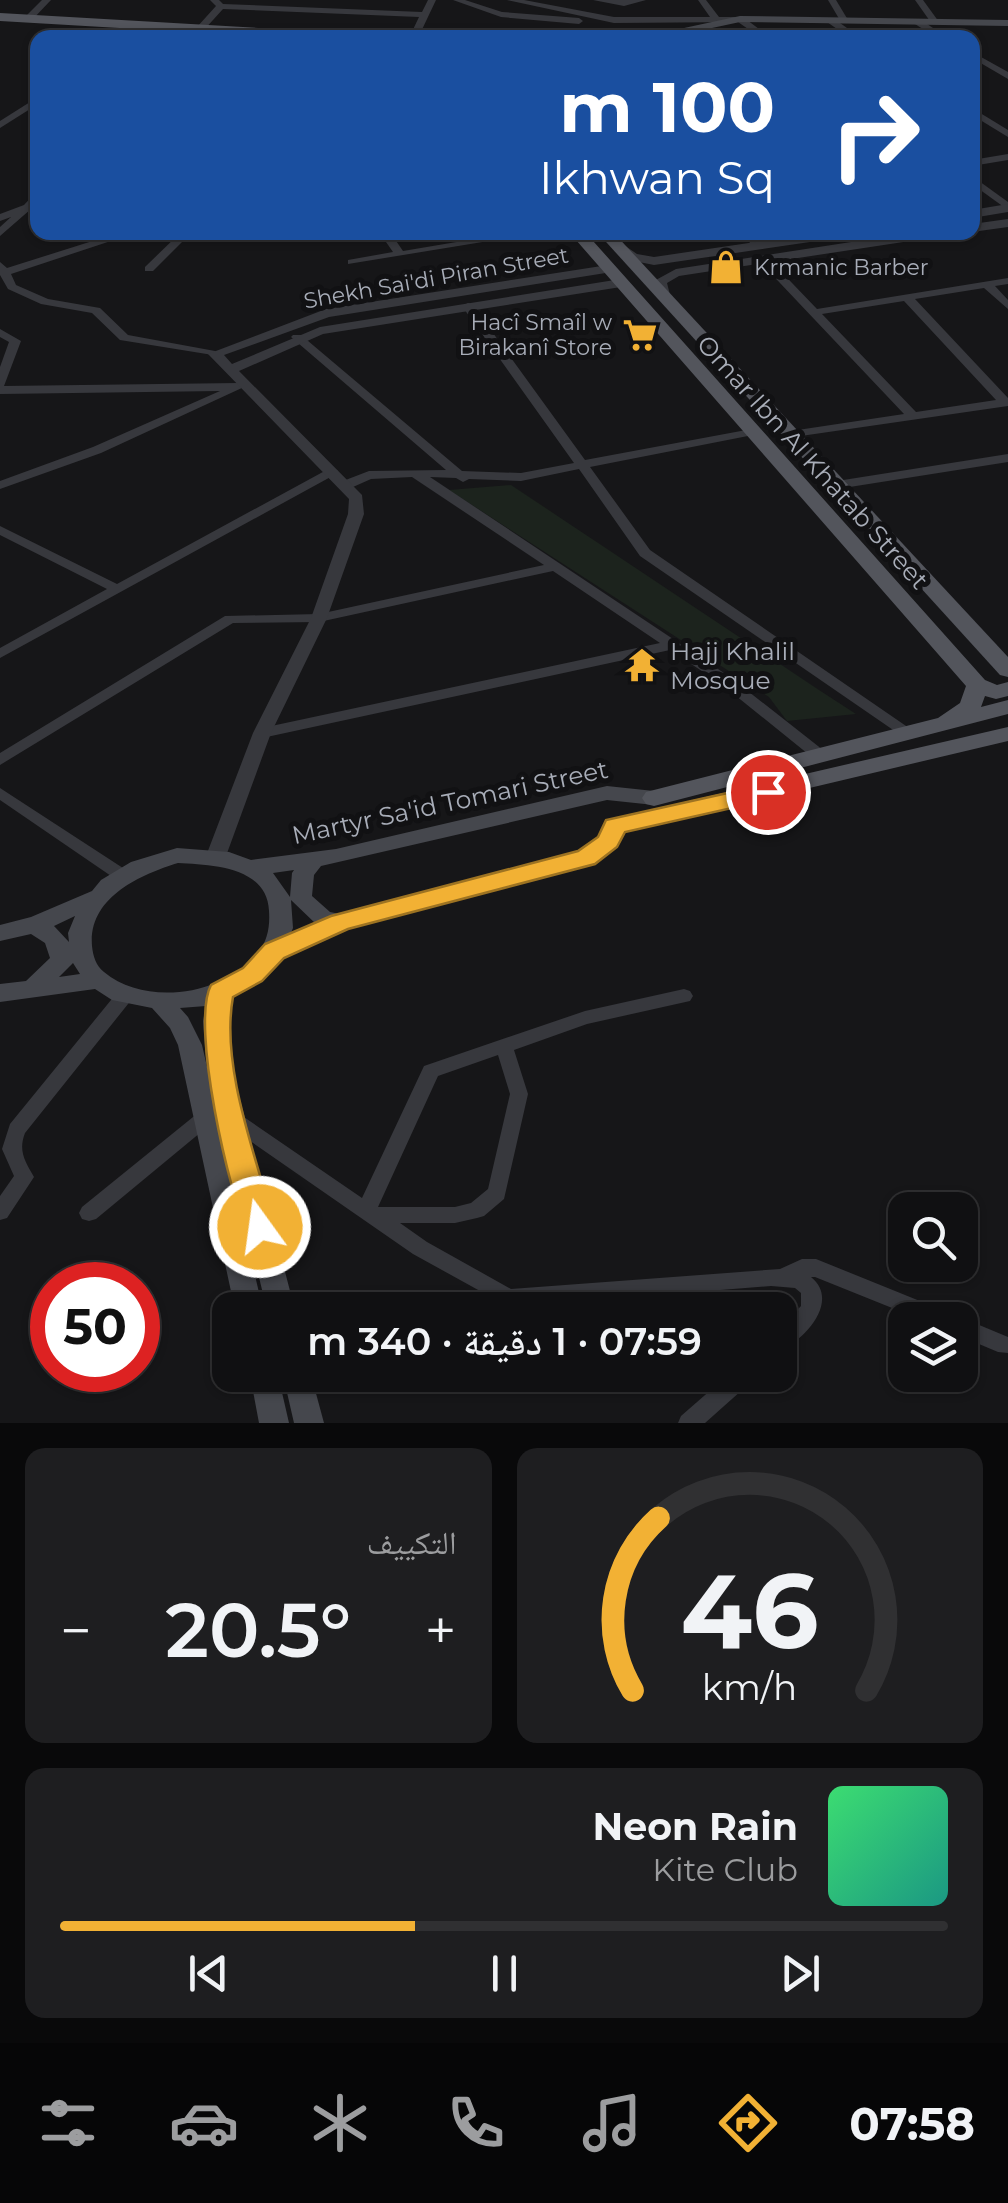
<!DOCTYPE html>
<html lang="ar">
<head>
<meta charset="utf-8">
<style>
  body { margin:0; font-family:Montserrat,"Noto Naskh Arabic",sans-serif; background:#1e1e20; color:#f1f3f6; direction:rtl; height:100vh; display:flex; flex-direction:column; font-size:38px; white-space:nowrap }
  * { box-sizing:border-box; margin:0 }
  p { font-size:32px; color:#9c9d9f }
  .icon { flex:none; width:55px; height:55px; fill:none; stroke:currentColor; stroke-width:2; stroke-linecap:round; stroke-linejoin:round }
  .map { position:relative; height:1423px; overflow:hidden; direction:ltr }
  .details { display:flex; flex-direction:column; gap:25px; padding:25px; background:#09090a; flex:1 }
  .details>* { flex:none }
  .banner { position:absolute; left:30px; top:30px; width:950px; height:210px; border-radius:20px; box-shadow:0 2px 8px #0004,0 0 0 2px #303032; direction:rtl; background:#1a4fa0; color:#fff; overflow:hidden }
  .controls { position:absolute; left:888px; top:1192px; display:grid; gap:20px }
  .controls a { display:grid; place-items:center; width:90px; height:90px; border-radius:20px; background:#101012; box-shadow:0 2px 8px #0004,0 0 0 2px #303032; font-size:50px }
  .speed { position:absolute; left:30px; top:1262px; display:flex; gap:20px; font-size:50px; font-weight:700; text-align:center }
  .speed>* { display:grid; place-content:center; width:130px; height:130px; border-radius:50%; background:#101012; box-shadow:0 2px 8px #0004,0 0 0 2px #303032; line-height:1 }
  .speed .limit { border:15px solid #d22; background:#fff; color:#111 }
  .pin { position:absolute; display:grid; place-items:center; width:85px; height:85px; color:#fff; margin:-42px; border:5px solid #fff; border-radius:50%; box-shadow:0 2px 10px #0007 }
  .me { position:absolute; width:110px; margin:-55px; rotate:346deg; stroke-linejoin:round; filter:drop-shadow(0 0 8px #0008) }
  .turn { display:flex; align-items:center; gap:35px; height:210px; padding:0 40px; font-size:45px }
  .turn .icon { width:130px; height:130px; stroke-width:2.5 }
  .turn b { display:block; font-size:70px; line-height:85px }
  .big { font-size:75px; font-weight:600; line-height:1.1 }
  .details .widget { flex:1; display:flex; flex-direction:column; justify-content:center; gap:15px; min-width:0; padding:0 35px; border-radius:20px; background:#1e1e20 }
  .details .dial { align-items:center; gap:0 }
  .dial svg { height:260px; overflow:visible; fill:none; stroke:#303032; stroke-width:7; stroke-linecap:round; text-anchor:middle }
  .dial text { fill:#f1f3f6; stroke:none }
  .song { display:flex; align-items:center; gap:30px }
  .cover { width:120px; height:120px; border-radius:15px; background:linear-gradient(135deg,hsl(140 70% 55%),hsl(170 70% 35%)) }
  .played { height:10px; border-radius:5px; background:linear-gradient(90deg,#f2b134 40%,#303032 40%) }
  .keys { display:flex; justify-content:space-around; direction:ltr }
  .heat { display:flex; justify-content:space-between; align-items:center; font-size:55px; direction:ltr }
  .details .tiles { flex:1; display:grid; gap:25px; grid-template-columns:1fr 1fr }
  .widget:last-child { grid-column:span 2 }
  .trip { position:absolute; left:212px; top:1292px; width:585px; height:100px; border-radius:20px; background:#101012; box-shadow:0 2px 8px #0004,0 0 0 2px #303032; font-weight:600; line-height:100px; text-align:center; direction:rtl }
  .tabs { display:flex; height:160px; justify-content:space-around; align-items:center; background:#060607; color:#9c9d9f }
  .tabs .icon { width:70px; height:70px }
  .tabs .on { color:#f2b134 }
  .tabs b { font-size:45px; color:#f1f3f6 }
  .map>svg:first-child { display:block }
</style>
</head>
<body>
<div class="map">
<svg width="1008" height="1423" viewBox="0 0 1008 1423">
  <rect width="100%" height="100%" fill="#161618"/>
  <polygon fill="#1c231d" points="511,485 819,690 856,714 787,721 769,697 449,490"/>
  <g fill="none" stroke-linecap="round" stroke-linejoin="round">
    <g fill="#37383d" fill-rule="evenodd">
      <polygon points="42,0 51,0 31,21 25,21 25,17"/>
      <polygon points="210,0 219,0 223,4 422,12 428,0 436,0 418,38 409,38 419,17 223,9 203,31 197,31 197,27 216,6"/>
      <polygon points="453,0 465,0 502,12 579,18 583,21 579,24 501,17"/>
      <polygon points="507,0 524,0 614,17 710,17 698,0 706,0 719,17 743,17 771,38 761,38 738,22 614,23"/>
      <polygon points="593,0 646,0 624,6"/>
      <polygon points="828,0 836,0 848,20 847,22 841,22"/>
      <polygon points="915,0 923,0 939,22 938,24 932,24"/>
      <polygon points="827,18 833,18 861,38 850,38 827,22"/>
      <polygon points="918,19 921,20 948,38 937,38 915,24 915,20"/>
      <polygon points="706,24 709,25 725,38 715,38 702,27"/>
      <polygon points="137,28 144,30 135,38 125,38"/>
      <polygon points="170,29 174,32 168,38 158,38"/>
      <polygon points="246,33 249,34 249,38 240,38"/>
      <polygon points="972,52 1008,72 1008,79 972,58"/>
      <polygon points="38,97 38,104 0,128 0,121"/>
      <polygon points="972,108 1008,130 1008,137 972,115"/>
      <polygon points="1008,154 1008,160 972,166 972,160"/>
      <polygon points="972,176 1008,202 1008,210 972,184"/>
      <polygon points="38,190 38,208 31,209 0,236 0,227 11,217 0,221 0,214 24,205"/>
      <polygon points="121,232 138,232 11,274 16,285 48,299 100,308 128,335 215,351 221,354 219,356 120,340 92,313 41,304 8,289 0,275 0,262 7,268"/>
      <polygon points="181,232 192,232 153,271 145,271 145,267"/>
      <polygon points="379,232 390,232 403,251 516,232 544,232 348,264 348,260 393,252"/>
      <polygon points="741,232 752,232 764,247 763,249 755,249"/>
      <path d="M764,257L768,258L817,309L1008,278V284L995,286L1008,300V309L984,288L915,299L1008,398V406L787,438V432L791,431L904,414L760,262V258ZM904,301L996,400L916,412L822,314Z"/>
      <polygon points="468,303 472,304 585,460 757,428 759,431 753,435 590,467 650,550 909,728 912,731 909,734 899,734 640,556 579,469 521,481 469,479 463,482 456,478 430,477 730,677 823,750 826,754 823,758 813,758 720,683 670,650 262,738 254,733 262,728 660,643 553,571 319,622 233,623 0,765 0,753 225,616 319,614 544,565 412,477 371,479 353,487 343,487 342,484 343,481 369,471 446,470 291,337 293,335 301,335 462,471 521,473 574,463 462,306"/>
      <polygon points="0,329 21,341 4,386 238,383 244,387 101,453 0,489 0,481 93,447 220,391 0,394 0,367 9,342 0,337"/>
      <polygon points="1008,454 1008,462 837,489 831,485 837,481"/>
      <polygon points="332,467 338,471 336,474 0,658 0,648 107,589 0,535 0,526 117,584"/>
      <polygon points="0,788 126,870 128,874 126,878 114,878 0,800"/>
      <path d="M126,987L132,989L135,994L132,999L25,1133C18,1151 25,1161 34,1177L7,1218L0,1220V1196L14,1176L2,1149L10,1124L120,989Z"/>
      <path d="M684,989L690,991L693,996L690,1001L587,1024L514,1050L528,1094L504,1199L484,1216L477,1218L455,1223H400L427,1242L511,1289L780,1269L802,1259H816L952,1314L955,1319L960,1317L1008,1337V1353L998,1352L960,1336V1320H922L815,1277H811C840,1300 806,1340 780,1350V1328L801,1306V1293L795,1288L771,1286L509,1307L413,1254L227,1125L225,1120L227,1115L234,1113L241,1115L362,1198L424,1066L585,1011ZM498,1055L510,1094L488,1189L471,1203L455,1207H378L438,1076Z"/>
      <polygon points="205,1111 212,1113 214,1118 212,1123 96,1219 89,1221 82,1219 79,1213 82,1207 198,1113"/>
      <polygon points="728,1375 754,1375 751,1382 705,1423 678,1423 681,1416"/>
    </g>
    <g fill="#37383d" fill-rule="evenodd">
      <polygon points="1008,204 1008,212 972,218 972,210"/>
      <polygon points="1008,219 1008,227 972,232 972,224"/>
      <polygon points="823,232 857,232 851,236 654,265 629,260 611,246 621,243 637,254 654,257"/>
      <polygon points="916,232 949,232 943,236 679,276 667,283 671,299 665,303 659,299 654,281 676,269"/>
      <polygon points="608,265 614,269 612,272 329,317 224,355 232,364 320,327 621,279 627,283 621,287 323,334 239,371 362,495 364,514 327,618 271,733 226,856 223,861 209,861 206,856 253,733 311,618 348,514 349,499 208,354 326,309"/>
    </g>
    <g fill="#45474d" fill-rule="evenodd">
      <polygon points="740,16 1008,20 1008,26 740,22 670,37 617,38 670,31"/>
      <path d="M607,786L654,791L665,798L654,805L607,800L321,866L314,875L312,896L330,912L340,914L579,852L600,837L607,821H623L626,826L617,846L594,863L351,927L280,958L252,987L231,996L227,1021L230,1061L295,1310H267L206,1061L203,1021L206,1006L180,1008L188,1017L202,1045L263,1310H235L178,1045L170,1028L152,1008L112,1000L95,989L0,1002V984L26,981L50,958L45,943L31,934L0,941V925L31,917L92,891L101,880L131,862L177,848L229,852L251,860L336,849ZM178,863C211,865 267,866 269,911C270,926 268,941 257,954C223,995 146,1007 104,972C96,966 93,956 92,946C88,898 139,875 178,863ZM294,870L292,873L290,897L273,873ZM291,900L316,924L290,935L293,928ZM75,916L68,933L69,942L54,926ZM73,963L80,974L59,977Z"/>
      <polygon points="250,1375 278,1375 289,1423 259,1423"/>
      <polygon points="283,1375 311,1375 324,1423 294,1423"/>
    </g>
    <g fill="#53555c" fill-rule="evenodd">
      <polygon points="0,13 363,34 369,38 288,38 0,21"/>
      <polygon points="569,232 585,232 985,680 997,685 1008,682 1008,696 996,699 985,696 981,707 1008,700 1008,714 654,806 646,804 642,798 646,792 938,718 960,703 966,686"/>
      <polygon points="597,232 613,232 1008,657 1008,677 1000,675"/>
      <polygon points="1008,727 1008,741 615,834 603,826 615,818"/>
    </g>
  </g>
  <path fill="#f2b134" stroke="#9d7322" stroke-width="2.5" d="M768,784L779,792L776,798L625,832L617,847L595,864L348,929L284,958L262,981L233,997C220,1067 257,1159 275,1227L270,1236L260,1240L249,1236C229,1196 190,1023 211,985L243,968L265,944L331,916L578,851L598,837L606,820Z"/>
  <defs>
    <g id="shop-bare" transform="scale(2.7)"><path d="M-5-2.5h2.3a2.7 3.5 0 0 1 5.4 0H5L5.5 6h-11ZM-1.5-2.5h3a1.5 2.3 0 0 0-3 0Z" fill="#f2b134" stroke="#111113" stroke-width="2.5" paint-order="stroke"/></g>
    <g id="supermarket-bare" transform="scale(2.7)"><path d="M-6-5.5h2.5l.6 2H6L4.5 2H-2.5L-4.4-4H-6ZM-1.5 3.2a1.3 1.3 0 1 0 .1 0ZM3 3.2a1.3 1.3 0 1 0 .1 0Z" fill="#f2b134" stroke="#111113" stroke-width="2.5" paint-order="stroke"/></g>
    <g id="temple-bare" transform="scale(2.7)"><path d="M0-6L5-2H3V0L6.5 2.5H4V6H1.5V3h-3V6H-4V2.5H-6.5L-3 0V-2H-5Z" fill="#f2b134" stroke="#111113" stroke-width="2.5" paint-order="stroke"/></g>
  </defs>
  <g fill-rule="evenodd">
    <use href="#shop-bare" x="726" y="267"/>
    <use href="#supermarket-bare" x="640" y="335"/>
    <use href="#temple-bare" x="642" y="665"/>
  </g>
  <g text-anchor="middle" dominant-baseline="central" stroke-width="10" stroke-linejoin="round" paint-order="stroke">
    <g font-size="22" fill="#a8adb8" stroke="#111113" text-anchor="start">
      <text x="754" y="267">Krmanic Barber</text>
      <text x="612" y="322" text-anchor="end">Hacî Smaîl w<tspan x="612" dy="25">Birakanî Store</tspan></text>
    </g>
    <g font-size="22" fill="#a8adb8" stroke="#111113">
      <text transform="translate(436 278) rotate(-10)">Shekh Sai'di Piran Street</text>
    </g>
    <g font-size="25" fill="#a8adb8" stroke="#111113">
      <text transform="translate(813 462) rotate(48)">Omar Ibn Al Khatab Street</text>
      <text transform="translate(450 802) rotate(-12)">Martyr Sa'id Tomari Street</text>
    </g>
    <g font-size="25" fill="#a8adb8" stroke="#111113" text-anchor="start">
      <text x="670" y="651">Hajj Khalil<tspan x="670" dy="29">Mosque</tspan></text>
    </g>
  </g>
</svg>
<div class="controls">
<a><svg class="icon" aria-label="search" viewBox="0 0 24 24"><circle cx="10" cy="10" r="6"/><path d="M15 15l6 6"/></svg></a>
<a><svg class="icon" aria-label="layers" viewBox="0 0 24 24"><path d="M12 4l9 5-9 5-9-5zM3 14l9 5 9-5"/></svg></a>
</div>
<div class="speed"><div class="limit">50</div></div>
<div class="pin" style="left:768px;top:792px;background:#d93025"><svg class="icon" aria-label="arrive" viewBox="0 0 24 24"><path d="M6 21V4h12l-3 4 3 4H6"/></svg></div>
<svg class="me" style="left:260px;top:1227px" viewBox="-20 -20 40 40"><circle r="17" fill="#f2b134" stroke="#fff" stroke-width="3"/><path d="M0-11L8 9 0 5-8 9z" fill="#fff"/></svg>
<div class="trip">07:59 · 1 دقيقة · 340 m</div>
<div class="banner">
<div class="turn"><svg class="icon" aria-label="right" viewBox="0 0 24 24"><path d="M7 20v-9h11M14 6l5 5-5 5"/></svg><div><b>100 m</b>Ikhwan Sq</div></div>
</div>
</div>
<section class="details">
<div class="tiles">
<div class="widget dial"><svg viewBox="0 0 100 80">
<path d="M14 69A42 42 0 1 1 86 69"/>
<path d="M14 69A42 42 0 0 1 22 16" stroke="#f2b134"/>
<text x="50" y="56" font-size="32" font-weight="700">46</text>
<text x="50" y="72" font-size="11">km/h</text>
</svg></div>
<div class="widget"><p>التكييف</p>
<div class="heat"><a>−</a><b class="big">20.5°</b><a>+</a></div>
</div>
<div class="widget">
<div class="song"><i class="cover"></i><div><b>Neon Rain</b><p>Kite Club</p></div></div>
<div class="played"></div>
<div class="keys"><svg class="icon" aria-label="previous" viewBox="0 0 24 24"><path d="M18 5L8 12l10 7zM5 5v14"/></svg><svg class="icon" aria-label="pause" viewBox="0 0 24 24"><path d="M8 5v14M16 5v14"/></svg><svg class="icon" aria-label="next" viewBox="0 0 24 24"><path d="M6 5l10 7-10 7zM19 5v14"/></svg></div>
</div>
</div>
</section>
<nav class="tabs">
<b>07:58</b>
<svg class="icon on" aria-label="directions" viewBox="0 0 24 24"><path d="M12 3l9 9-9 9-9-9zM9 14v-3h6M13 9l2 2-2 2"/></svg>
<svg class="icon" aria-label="music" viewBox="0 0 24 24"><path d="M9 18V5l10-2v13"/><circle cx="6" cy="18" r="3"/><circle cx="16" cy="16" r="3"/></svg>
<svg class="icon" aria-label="phone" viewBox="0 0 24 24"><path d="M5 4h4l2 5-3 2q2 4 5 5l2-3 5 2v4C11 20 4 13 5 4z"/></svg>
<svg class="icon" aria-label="climate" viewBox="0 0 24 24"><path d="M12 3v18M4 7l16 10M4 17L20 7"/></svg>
<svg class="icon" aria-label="car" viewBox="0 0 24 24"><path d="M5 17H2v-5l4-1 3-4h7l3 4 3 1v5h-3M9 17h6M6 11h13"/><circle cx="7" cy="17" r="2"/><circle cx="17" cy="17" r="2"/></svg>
<svg class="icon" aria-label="filters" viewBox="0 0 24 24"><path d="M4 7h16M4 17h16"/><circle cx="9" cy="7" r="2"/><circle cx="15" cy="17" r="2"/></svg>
</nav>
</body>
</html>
